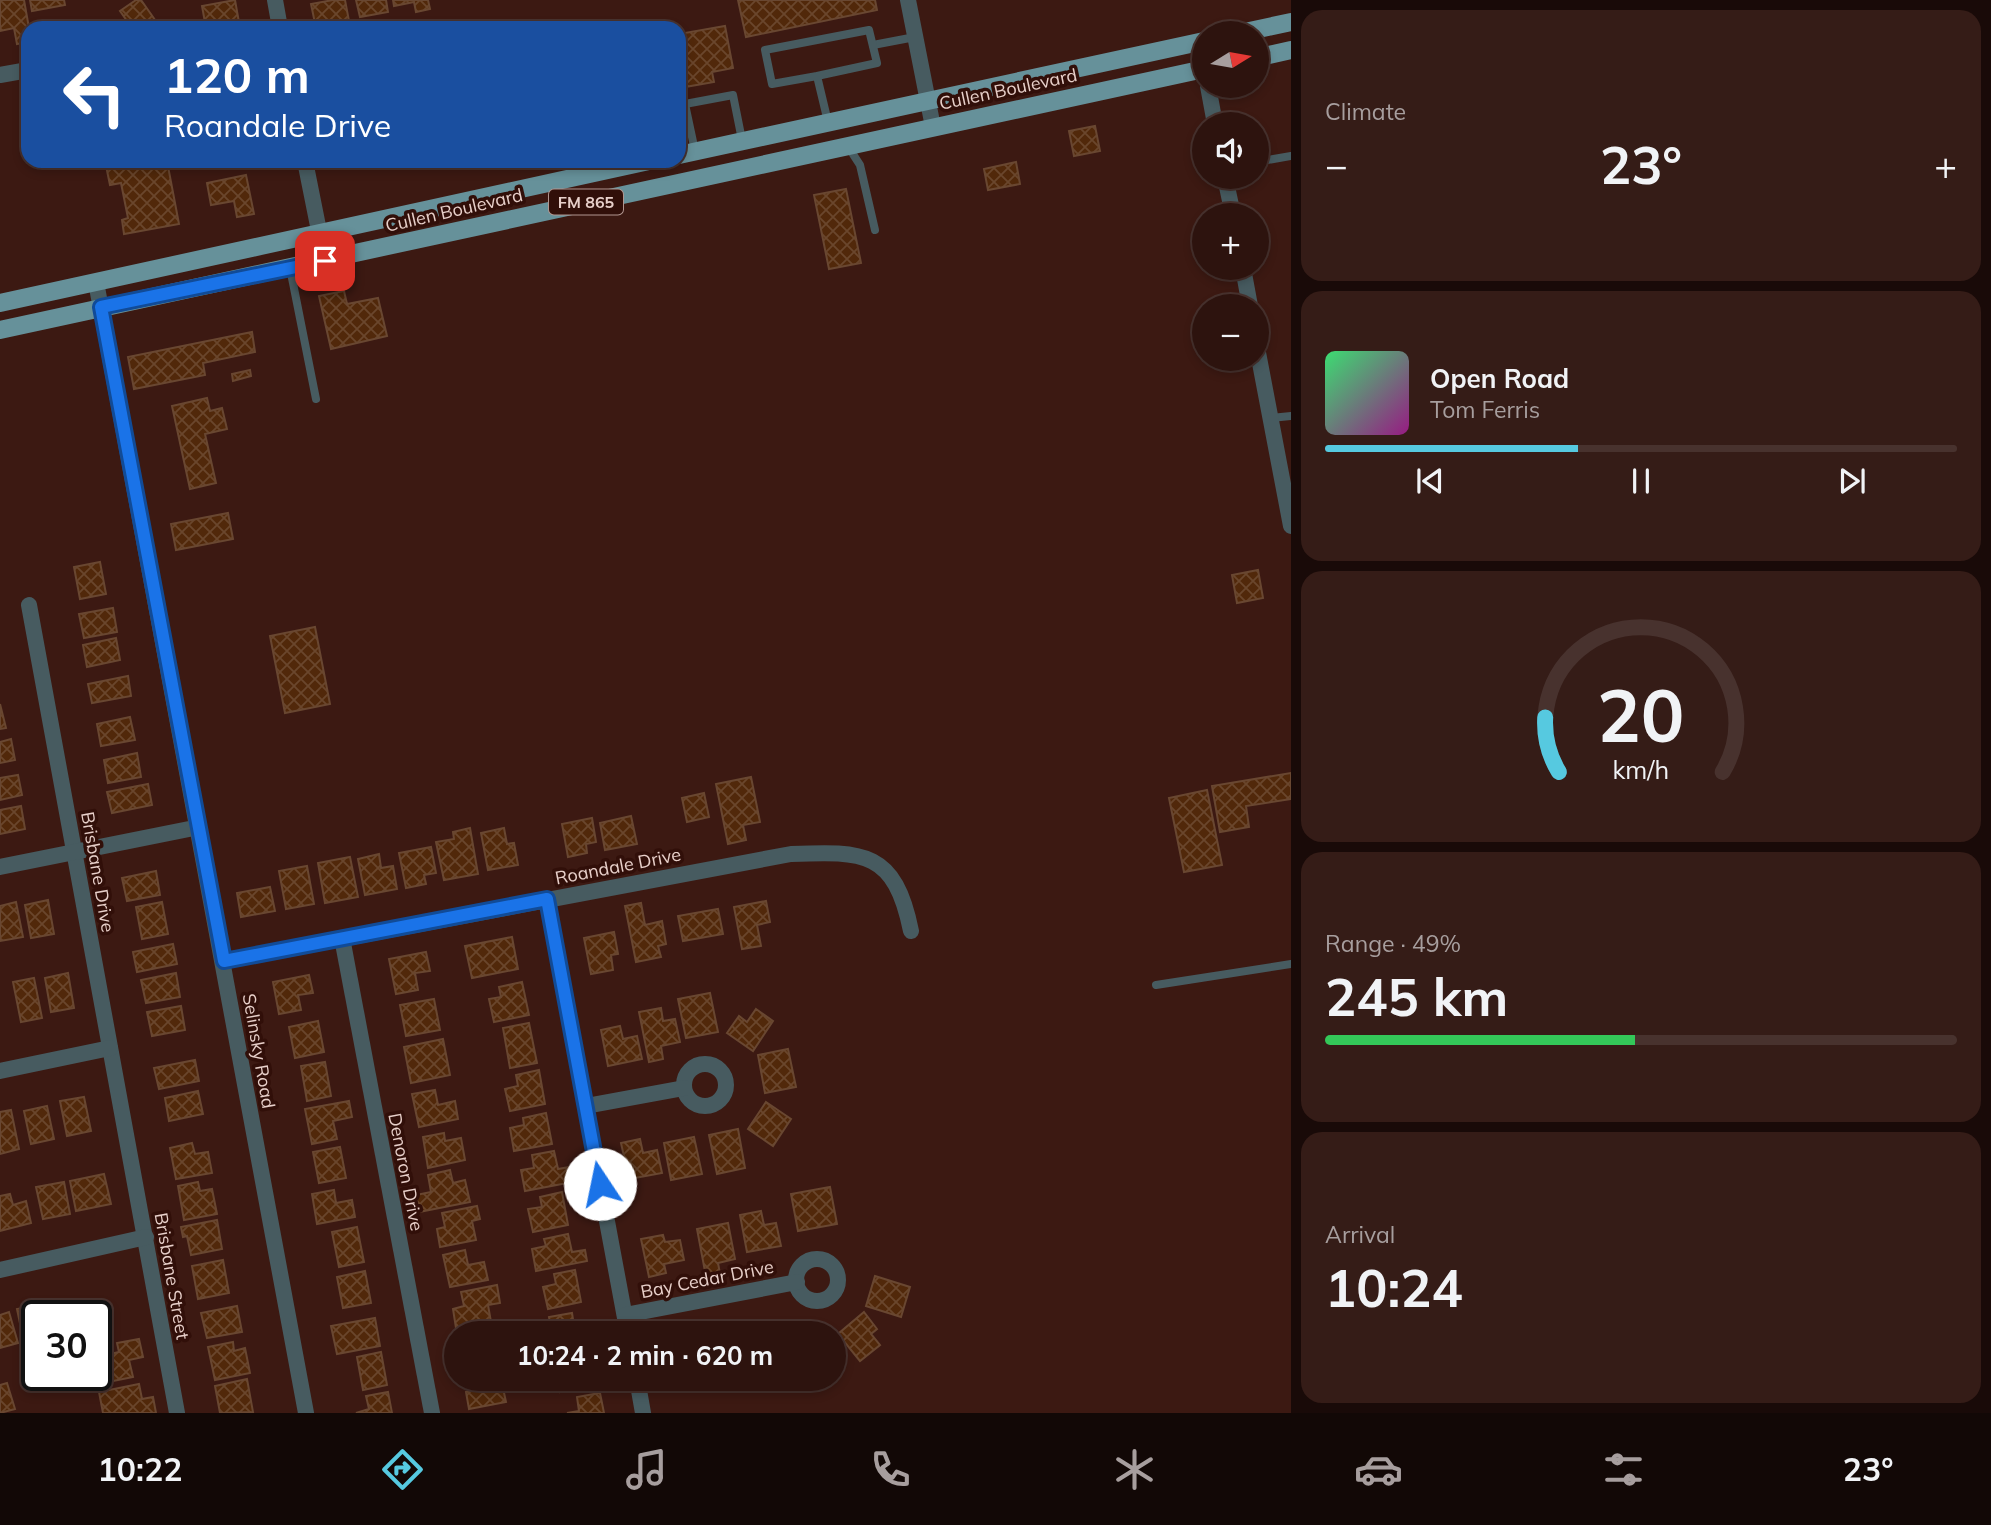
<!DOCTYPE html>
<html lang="en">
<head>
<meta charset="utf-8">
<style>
  body { margin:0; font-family:Mulish,sans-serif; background:#351c17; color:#f1f3f6; height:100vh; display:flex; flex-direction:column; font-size:26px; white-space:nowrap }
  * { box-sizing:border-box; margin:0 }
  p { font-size:23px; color:#a79e9e }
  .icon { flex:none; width:38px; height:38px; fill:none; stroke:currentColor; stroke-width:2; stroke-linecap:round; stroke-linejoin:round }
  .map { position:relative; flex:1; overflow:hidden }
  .details { display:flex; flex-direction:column; gap:10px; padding:10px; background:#190a08; width:700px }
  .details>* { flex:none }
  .hud { position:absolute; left:21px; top:21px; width:665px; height:147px; border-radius:21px; box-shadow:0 4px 10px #0003,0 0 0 2px #48322e; background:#1a4fa0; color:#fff; overflow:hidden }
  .needle { width:46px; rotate:79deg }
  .fabs { position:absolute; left:1192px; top:21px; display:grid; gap:14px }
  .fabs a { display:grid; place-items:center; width:77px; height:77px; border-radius:50%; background:#2d130e; box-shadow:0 4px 10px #0003,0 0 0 2px #48322e; font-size:35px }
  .speed { position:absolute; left:21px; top:1300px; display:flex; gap:14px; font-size:35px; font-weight:700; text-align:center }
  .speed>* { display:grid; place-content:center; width:91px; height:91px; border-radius:50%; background:#2d130e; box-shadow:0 4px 10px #0003,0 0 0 2px #48322e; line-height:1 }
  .speed .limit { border:4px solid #111; border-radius:10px; background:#fff; color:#111 }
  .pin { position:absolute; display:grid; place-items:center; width:60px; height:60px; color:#fff; margin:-30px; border-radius:14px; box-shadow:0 4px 10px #0006 }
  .me { position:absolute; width:77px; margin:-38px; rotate:349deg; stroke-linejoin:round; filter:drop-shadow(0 0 5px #0008) }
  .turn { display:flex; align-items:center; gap:24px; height:147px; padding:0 28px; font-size:32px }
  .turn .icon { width:91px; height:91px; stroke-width:2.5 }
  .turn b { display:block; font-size:49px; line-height:60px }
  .big { font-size:52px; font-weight:700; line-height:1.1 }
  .details .widget { flex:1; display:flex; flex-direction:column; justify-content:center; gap:10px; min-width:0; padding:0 24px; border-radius:21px; background:#351c17 }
  .details .dial { align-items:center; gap:0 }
  .dial svg { height:182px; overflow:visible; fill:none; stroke:#48322e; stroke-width:7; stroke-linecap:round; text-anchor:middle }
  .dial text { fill:#f1f3f6; stroke:none }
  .song { display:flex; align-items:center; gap:21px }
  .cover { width:84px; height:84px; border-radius:10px; background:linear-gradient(135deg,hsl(140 70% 55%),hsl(310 70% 35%)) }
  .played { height:7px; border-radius:4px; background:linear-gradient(90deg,#56c9e0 40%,#48322e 40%) }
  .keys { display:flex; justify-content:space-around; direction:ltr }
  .heat { display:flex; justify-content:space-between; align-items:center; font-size:38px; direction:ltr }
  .charge { height:10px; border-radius:5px; background:linear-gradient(90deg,#34c759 49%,#48322e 0) }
  .trip { position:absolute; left:444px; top:1321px; width:402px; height:70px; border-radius:35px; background:#2d130e; box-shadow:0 4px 10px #0003,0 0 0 2px #48322e; font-weight:700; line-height:70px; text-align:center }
  .dock { display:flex; height:112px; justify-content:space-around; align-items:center; background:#120806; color:#a79e9e }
  .dock .icon { width:49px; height:49px }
  .dock .active { color:#56c9e0 }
  .dock b { font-size:32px; color:#f1f3f6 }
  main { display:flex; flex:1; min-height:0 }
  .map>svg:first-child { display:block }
</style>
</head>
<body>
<main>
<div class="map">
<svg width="1291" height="1413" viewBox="0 0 1291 1413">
  <defs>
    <pattern id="building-cross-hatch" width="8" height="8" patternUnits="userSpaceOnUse" patternTransform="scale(1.75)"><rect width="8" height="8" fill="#51280a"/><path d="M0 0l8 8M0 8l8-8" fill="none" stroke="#6a462c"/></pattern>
  </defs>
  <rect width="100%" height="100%" fill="#3c1912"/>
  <g fill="url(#building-cross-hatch)" stroke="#694731" stroke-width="2">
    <polygon points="0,0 24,0 29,28 28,42 17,44 14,28 0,31"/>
    <polygon points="30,0 64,0 65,5 32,11"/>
    <polygon points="136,0 141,0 160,27 132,28 120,11"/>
    <polygon points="235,0 240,28 206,28 202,6"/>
    <polygon points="333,0 345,0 349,21 316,28 311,4"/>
    <polygon points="356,0 386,0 388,12 360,17"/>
    <polygon points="393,0 428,0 430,9 416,12 414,2 394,6"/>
    <polygon points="738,0 875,0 877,10 746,37"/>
    <polygon points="725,26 733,68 712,72 714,82 685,87 679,57 679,34"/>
    <polygon points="1095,126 1100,151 1074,156 1069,131"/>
    <polygon points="105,161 167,161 179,224 124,234 122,220 128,218 121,183 110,185"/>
    <polygon points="1016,162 1020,184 988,190 984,169"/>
    <polygon points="246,175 254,214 237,217 234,201 211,205 207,183"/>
    <polygon points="846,189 861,263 829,269 814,195"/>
    <polygon points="344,291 347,304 378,298 387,336 331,349 319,296"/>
    <polygon points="252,332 255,352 203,363 205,375 134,389 128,357"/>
    <polygon points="250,370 251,376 233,381 232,374"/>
    <polygon points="207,398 210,411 222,408 227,429 205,434 216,483 190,489 172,406"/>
    <polygon points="228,513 233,539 176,550 171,524"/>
    <polygon points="100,562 106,594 80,599 74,567"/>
    <polygon points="1258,570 1263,598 1237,603 1232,575"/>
    <polygon points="113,608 117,632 84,638 79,614"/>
    <polygon points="315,627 330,704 285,713 270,636"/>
    <polygon points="116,638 120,660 87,667 83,645"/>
    <polygon points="128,676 131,696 92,703 88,684"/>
    <polygon points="0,704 6,728 0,729"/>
    <polygon points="130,717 135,740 101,746 97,724"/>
    <polygon points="11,739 15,760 0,763 0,742"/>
    <polygon points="137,753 141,777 108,783 104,760"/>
    <polygon points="1291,773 1291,799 1246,806 1249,827 1220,832 1212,786"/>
    <polygon points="18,775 22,795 0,800 0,778"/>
    <polygon points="751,777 760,822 743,825 746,840 728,844 716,784"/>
    <polygon points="148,784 152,805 112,813 107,792"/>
    <polygon points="1207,790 1222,865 1184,872 1169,798"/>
    <polygon points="704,793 709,817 687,822 682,798"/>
    <polygon points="21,806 25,829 0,834 0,810"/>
    <polygon points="631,816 637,844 605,850 600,823"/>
    <polygon points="592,818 596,842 586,844 587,853 568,857 562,824"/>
    <polygon points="470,828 478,874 444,880 436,842 454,839 453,832"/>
    <polygon points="504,828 507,844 514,843 518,865 488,870 481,833"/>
    <polygon points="431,847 436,873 424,875 426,884 406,888 399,853"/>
    <polygon points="379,854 381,868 393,866 397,889 365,895 358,859"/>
    <polygon points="350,857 358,897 325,903 318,863"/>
    <polygon points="307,866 314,904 286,909 279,871"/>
    <polygon points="156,871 160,895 127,901 122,878"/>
    <polygon points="270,887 275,911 241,917 237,893"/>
    <polygon points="48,900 54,934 31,938 25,905"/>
    <polygon points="766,901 770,922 757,925 761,946 742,949 734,907"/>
    <polygon points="16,902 23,937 0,941 0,906"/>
    <polygon points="162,902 168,934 142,939 136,907"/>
    <polygon points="641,903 645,925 662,921 666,944 658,946 661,957 636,962 625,906"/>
    <polygon points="718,909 723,934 683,941 678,916"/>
    <polygon points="614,932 618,954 611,955 613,970 591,974 584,938"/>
    <polygon points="512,937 518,969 472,978 465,946"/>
    <polygon points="173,944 177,964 137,972 133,952"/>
    <polygon points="426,952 430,971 415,973 418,990 396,994 389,959"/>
    <polygon points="68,973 74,1008 51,1012 45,978"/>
    <polygon points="176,973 180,997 146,1003 141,980"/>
    <polygon points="309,975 313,993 298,995 301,1010 279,1014 273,982"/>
    <polygon points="34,978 42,1018 21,1022 13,982"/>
    <polygon points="522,982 529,1015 494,1022 489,999 501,997 499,987"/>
    <polygon points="710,993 718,1032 686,1038 678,999"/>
    <polygon points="434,999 440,1030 406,1036 400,1005"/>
    <polygon points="181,1006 185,1030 152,1036 147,1012"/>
    <polygon points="661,1008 663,1021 675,1019 680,1042 661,1046 663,1059 649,1062 639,1012"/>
    <polygon points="756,1009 773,1021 753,1051 727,1033 739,1016 747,1022"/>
    <polygon points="318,1021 324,1052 295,1058 289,1027"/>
    <polygon points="529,1023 537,1063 510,1068 503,1028"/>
    <polygon points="620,1026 623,1039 637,1036 642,1059 608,1066 601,1030"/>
    <polygon points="443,1039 450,1075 411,1083 404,1047"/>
    <polygon points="788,1049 796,1087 765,1093 758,1055"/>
    <polygon points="195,1060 199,1081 159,1089 154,1068"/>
    <polygon points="325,1062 331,1096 307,1101 301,1066"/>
    <polygon points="539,1070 545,1104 510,1111 505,1089 518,1086 516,1075"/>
    <polygon points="435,1090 438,1105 455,1101 458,1119 419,1127 412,1094"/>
    <polygon points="198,1091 203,1114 169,1121 165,1098"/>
    <polygon points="84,1097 91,1131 67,1136 60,1101"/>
    <polygon points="349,1101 352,1117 333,1121 337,1139 312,1144 305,1109"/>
    <polygon points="766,1102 791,1119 773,1146 748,1129"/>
    <polygon points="47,1106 54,1139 31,1144 24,1111"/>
    <polygon points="11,1110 19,1149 0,1154 0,1112"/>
    <polygon points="546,1113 552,1144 514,1151 510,1128 524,1125 523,1118"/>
    <polygon points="738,1129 745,1168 717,1174 709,1135"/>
    <polygon points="444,1133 445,1141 461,1138 465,1160 428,1168 423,1137"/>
    <polygon points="694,1137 702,1174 671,1180 664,1143"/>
    <polygon points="640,1139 643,1153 657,1150 662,1173 629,1179 621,1143"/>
    <polygon points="192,1143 195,1154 208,1152 212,1173 176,1179 170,1148"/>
    <polygon points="340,1147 346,1178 319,1183 313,1152"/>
    <polygon points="554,1151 558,1169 575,1166 578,1181 525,1191 521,1170 534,1168 532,1155"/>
    <polygon points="450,1170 453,1183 465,1180 470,1202 419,1212 416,1195 431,1192 428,1175"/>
    <polygon points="104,1174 111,1204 76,1211 70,1181"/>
    <polygon points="64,1182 70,1214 43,1219 36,1187"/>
    <polygon points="198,1182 200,1191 212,1189 217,1214 184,1220 178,1186"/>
    <polygon points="830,1187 837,1224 798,1231 791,1194"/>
    <polygon points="334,1190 336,1203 352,1200 355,1217 317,1224 312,1194"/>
    <polygon points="562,1192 568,1225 533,1232 528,1209 542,1207 540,1197"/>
    <polygon points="10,1194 13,1205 26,1201 31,1223 0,1231 0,1196"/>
    <polygon points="477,1206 480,1219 472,1221 476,1240 440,1247 437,1229 445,1227 442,1213"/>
    <polygon points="761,1211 764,1225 776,1223 781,1246 747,1252 740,1215"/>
    <polygon points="217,1220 222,1249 191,1255 187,1236 183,1237 181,1227"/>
    <polygon points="728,1223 735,1259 718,1263 721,1279 707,1282 697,1229"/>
    <polygon points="357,1227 364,1262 339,1267 332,1232"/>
    <polygon points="568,1234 572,1252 585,1250 587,1261 536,1271 532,1249 546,1246 544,1239"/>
    <polygon points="663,1235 665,1242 680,1240 684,1260 664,1264 666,1273 649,1277 641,1239"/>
    <polygon points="465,1250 468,1265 484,1262 488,1280 450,1287 443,1255"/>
    <polygon points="223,1260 229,1293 198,1299 192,1266"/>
    <polygon points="575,1270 581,1302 548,1309 543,1287 556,1284 554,1274"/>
    <polygon points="365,1271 371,1303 343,1308 337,1277"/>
    <polygon points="875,1276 910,1287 901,1317 866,1306"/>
    <polygon points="497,1285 500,1303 488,1305 491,1322 456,1328 453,1309 464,1306 461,1292"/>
    <polygon points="51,1303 53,1316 37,1316 37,1336 23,1338 17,1309"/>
    <polygon points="237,1306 242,1332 207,1338 201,1313"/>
    <polygon points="9,1312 18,1343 0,1348 0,1315"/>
    <polygon points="864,1312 877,1329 871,1334 880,1345 860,1361 838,1334"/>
    <polygon points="572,1313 574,1326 586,1324 588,1334 552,1334 549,1317"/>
    <polygon points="375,1318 380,1346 337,1354 331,1326"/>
    <polygon points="781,1325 783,1334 751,1334 751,1330"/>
    <polygon points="139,1339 143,1357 129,1360 133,1377 98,1384 96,1357 119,1352 117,1343"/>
    <polygon points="233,1342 234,1351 245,1348 250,1373 215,1380 208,1347"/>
    <polygon points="381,1352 387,1385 363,1390 357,1357"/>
    <polygon points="247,1379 253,1412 220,1413 215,1386"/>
    <polygon points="475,1379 501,1379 506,1402 469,1409 466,1392 477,1389"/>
    <polygon points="557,1379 597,1379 598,1385 560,1392"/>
    <polygon points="652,1379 687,1379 687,1380 653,1386"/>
    <polygon points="7,1383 15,1409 0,1413 0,1385"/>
    <polygon points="139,1384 142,1399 153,1397 156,1413 103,1413 99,1392"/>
    <polygon points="388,1392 392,1413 356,1413 369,1409 366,1396"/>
    <polygon points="600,1393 604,1413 567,1413 579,1411 577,1397"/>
  </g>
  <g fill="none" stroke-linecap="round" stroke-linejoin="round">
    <g stroke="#475b60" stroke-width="8">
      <polyline points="873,45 915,37"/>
      <polyline points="817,76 772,84 765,50 869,30 877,63 817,76 828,122"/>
      <polyline points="849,148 860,165 875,230"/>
      <polyline points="695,151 685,104 733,95 742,140"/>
      <polyline points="1256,162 1291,156"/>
      <polyline points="290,268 316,399"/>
      <polyline points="1271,418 1291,416"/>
      <polyline points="1156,985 1291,964"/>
    </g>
    <g stroke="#475b60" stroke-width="16">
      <polyline points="275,0 280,28"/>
      <polyline points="908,0 933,127"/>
      <polyline points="1200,42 1204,62"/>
      <polyline points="0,75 28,70"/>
      <polyline points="1208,86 1215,124"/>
      <polyline points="305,161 325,261"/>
      <polyline points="1225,177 1233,215"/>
      <polyline points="1243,268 1250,306"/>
      <polyline points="96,282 306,1413"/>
      <polyline points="1256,342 1291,526"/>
      <polyline points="29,605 177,1413"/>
      <polyline points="0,867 199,827"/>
      <polyline points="547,899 628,1334"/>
      <polyline points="342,938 432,1413"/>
      <path d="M224,961L791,854C864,851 895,851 911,931"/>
      <circle cx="705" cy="1085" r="21"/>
      <polyline points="0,1071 110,1048"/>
      <polyline points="586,1106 684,1088"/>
      <circle cx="817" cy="1280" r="21"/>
      <polyline points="0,1270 146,1237"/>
      <polyline points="625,1315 797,1282"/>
      <polyline points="637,1379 643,1413"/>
    </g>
    <g stroke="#66919a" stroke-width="18">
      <polyline points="1240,33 1291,22"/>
      <polyline points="1256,58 1291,50"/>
      <polyline points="679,155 1204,41"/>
      <polyline points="0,303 649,161"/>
      <polyline points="0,330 1204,69"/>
    </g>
  </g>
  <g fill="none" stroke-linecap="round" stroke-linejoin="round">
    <g stroke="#114b97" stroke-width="18">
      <polyline id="route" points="325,261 101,307 224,961 547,899 600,1184"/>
    </g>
    <use href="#route" stroke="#1a73e8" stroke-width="12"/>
  </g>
  <g text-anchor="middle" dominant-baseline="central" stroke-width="7" stroke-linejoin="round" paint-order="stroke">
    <rect fill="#310f09" stroke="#b19690" stroke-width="2" x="549" y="189.5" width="74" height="25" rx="5"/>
    <g font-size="16" font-weight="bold" fill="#e8d0ca">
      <text x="586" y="202">FM 865</text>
    </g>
    <g font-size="18" fill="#e8d0ca" stroke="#310f09">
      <text transform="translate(1008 89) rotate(-12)">Cullen Boulevard</text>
      <text transform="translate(454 210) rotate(-13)">Cullen Boulevard</text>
      <text transform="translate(618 866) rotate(-11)">Roandale Drive</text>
      <text transform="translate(98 872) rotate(80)">Brisbane Drive</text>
      <text transform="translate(259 1051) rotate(80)">Selinsky Road</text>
      <text transform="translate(406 1172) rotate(79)">Denoron Drive</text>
      <text transform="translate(172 1276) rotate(80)">Brisbane Street</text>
      <text transform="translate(707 1279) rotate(-11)">Bay Cedar Drive</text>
    </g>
  </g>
</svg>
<div class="fabs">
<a><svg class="needle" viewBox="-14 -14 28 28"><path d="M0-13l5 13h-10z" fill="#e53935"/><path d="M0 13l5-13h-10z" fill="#a79e9e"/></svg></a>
<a><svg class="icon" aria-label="sound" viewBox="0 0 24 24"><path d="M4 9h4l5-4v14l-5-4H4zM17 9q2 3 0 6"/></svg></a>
<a>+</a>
<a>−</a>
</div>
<div class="speed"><div class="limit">30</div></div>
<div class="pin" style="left:325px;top:261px;background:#d93025"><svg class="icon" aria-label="arrive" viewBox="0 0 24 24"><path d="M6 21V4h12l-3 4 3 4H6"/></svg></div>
<svg class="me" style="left:600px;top:1184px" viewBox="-20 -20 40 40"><circle r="19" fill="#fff"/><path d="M0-13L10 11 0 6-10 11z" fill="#1a73e8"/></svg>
<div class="trip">10:24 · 2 min · 620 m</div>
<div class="hud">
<div class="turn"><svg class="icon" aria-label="left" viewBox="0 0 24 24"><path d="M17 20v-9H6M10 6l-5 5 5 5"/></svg><div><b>120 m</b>Roandale Drive</div></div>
</div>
</div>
<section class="details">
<div class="widget"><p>Climate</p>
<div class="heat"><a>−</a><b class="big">23°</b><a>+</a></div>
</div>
<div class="widget">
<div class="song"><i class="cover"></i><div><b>Open Road</b><p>Tom Ferris</p></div></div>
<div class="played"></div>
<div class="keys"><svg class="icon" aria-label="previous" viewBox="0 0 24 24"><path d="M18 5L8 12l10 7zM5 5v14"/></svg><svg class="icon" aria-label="pause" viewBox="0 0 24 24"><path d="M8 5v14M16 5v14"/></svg><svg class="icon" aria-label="next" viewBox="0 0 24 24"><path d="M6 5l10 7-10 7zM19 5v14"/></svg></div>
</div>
<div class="widget dial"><svg viewBox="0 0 100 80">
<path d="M14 69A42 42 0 1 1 86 69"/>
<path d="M14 69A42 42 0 0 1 8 45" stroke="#56c9e0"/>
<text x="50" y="56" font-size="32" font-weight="700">20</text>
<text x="50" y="72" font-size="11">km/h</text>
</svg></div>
<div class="widget"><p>Range · 49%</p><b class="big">245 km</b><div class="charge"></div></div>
<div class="widget"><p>Arrival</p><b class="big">10:24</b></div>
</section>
</main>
<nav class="dock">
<b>10:22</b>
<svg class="icon active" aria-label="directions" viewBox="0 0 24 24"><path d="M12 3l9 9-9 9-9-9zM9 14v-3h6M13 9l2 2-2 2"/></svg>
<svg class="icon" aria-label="music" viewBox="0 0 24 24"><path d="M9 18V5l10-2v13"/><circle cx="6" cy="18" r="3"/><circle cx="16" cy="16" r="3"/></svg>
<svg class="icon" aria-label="phone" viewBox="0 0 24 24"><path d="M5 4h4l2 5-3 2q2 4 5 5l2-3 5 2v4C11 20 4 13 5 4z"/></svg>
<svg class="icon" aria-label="climate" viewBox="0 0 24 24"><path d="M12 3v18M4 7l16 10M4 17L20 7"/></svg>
<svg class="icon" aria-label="car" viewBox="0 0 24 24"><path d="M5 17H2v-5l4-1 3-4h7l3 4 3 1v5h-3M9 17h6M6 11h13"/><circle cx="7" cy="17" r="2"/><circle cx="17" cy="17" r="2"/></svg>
<svg class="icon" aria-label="filters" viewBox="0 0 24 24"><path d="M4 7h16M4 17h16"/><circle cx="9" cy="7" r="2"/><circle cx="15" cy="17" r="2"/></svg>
<b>23°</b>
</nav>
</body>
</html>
